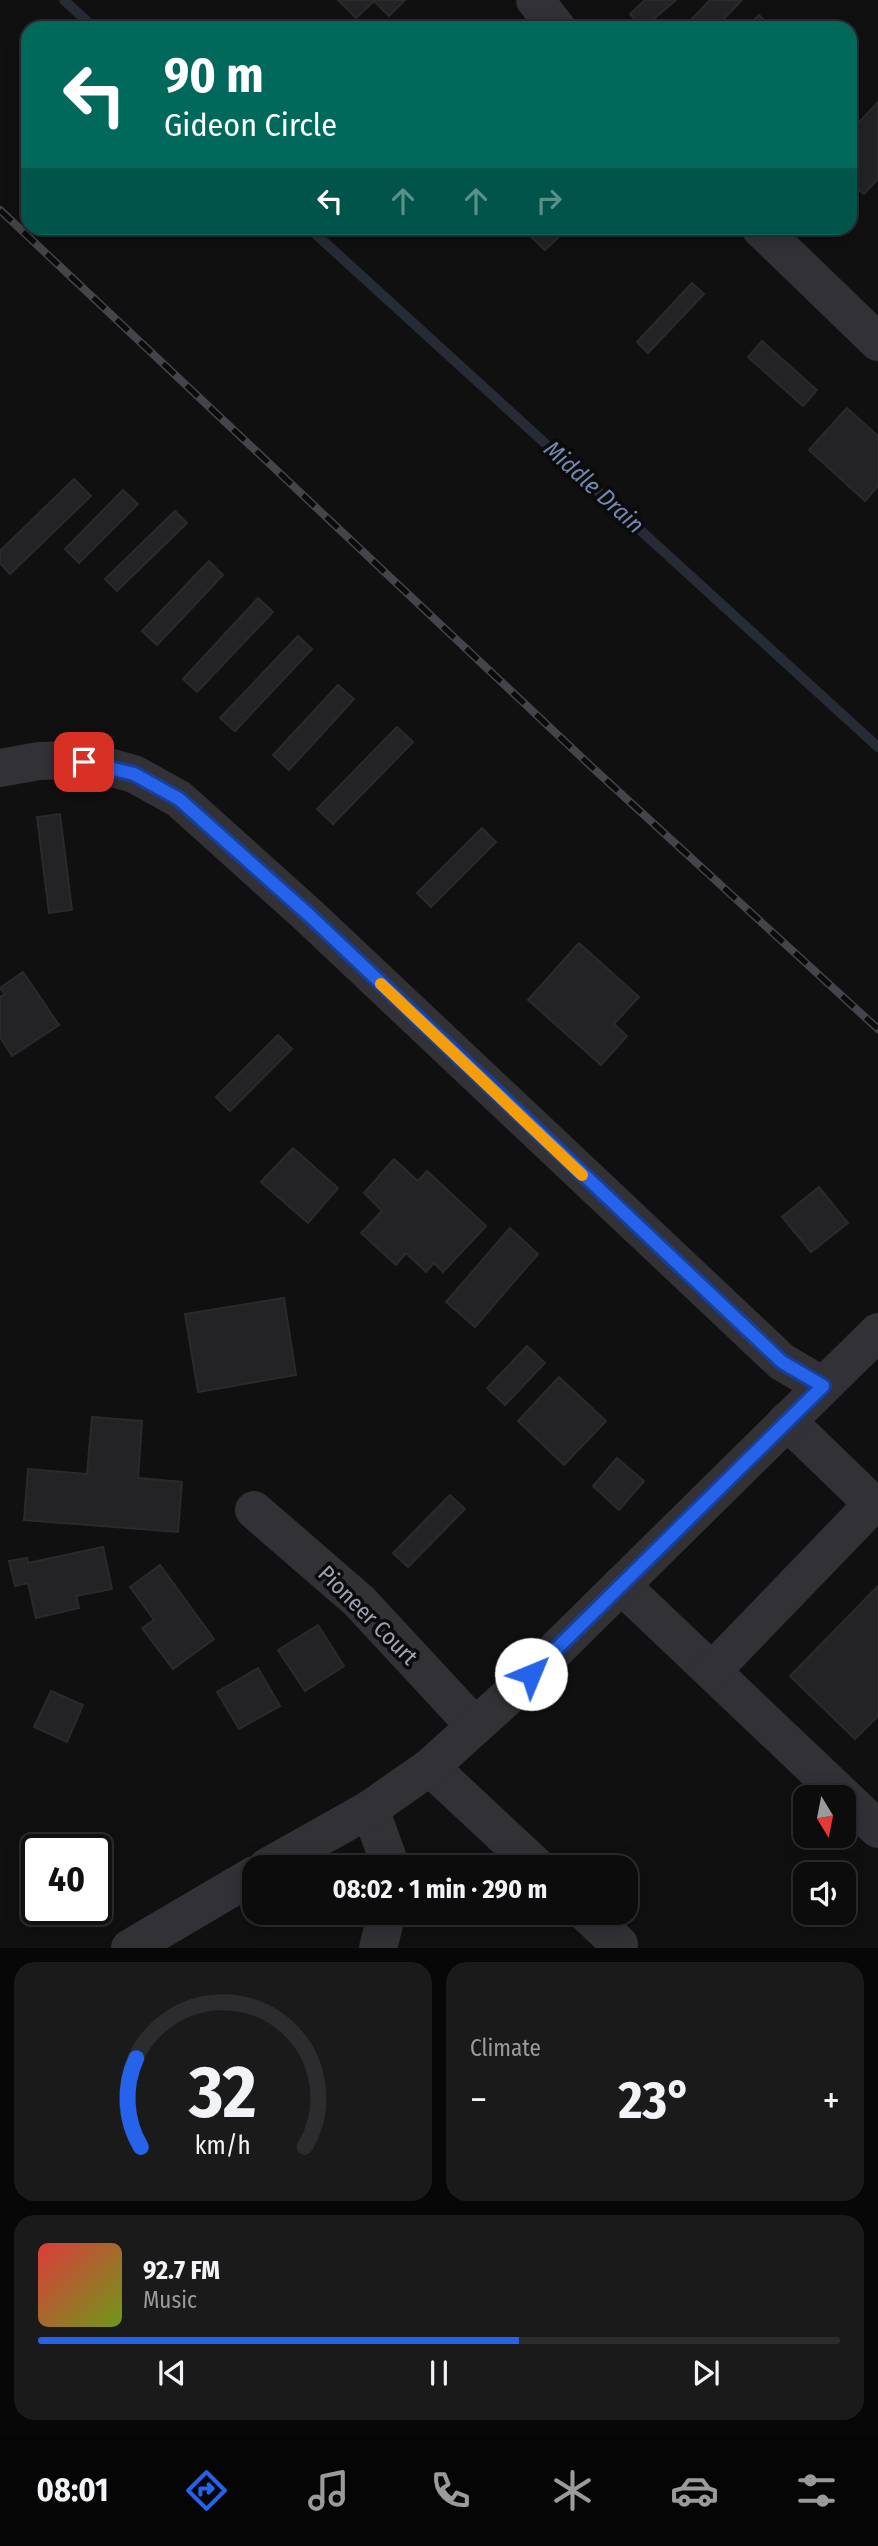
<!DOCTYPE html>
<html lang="en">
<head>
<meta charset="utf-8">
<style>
  body { margin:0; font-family:"Fira Sans Condensed",sans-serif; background:#1a1a1b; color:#f1f3f6; height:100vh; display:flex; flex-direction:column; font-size:26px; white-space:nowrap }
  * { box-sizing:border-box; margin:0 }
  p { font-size:23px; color:#9a9b9d }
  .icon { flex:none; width:38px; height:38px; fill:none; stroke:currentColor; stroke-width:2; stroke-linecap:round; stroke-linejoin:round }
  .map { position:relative; height:1948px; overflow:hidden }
  .panel { display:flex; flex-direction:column; gap:14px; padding:14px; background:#070707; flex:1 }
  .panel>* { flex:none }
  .top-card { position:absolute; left:21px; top:21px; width:836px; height:214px; border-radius:21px; box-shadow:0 4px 18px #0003,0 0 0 2px #2c2c2e; background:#00695c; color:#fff; overflow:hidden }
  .needle { width:46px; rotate:170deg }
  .fabs { position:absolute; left:793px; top:1785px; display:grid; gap:14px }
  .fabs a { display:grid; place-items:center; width:63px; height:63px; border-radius:14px; background:#0c0c0d; box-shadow:0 4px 18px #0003,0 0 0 2px #2c2c2e; font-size:35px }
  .speed { position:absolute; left:21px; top:1834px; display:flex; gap:14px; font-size:35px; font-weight:700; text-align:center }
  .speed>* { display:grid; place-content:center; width:91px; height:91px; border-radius:50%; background:#0c0c0d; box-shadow:0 4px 18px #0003,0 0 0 2px #2c2c2e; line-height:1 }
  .speed .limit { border:4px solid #111; border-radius:10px; background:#fff; color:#111 }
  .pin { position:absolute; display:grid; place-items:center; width:60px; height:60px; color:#fff; margin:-30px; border-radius:14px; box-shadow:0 4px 10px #0006 }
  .me { position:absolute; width:77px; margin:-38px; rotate:45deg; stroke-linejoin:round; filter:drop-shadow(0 0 5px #0008) }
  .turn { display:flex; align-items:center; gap:24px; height:147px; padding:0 28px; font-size:32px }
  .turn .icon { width:91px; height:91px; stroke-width:2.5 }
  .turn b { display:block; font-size:49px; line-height:60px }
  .lanes { display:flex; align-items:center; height:66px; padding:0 28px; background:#0003; justify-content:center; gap:35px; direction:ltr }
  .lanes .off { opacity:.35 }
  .big { font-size:52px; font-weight:700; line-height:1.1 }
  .panel .widget { flex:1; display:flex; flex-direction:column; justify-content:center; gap:10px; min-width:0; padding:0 24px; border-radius:21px; background:#1a1a1b }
  .panel .dial { align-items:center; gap:0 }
  .dial svg { height:182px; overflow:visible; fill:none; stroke:#2c2c2e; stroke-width:7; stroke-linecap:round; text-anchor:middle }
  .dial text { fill:#f1f3f6; stroke:none }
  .song { display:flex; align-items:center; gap:21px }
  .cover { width:84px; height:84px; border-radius:10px; background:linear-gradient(135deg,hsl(0 70% 55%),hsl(80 70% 35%)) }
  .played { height:7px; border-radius:4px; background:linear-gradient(90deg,#2563eb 60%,#2c2c2e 60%) }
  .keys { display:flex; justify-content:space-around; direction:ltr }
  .heat { display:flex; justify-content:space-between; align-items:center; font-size:38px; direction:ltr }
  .panel .tiles { flex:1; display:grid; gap:14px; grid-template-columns:1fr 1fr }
  .widget:last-child { grid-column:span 2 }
  .trip { position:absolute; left:242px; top:1855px; width:396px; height:70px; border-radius:21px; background:#0c0c0d; box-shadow:0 4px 18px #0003,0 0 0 2px #2c2c2e; font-weight:700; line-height:70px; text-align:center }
  .menu { display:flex; height:112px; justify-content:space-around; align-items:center; background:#050505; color:#9a9b9d }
  .menu .icon { width:49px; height:49px }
  .menu .on { color:#2563eb }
  .menu b { font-size:32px; color:#f1f3f6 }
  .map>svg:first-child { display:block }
</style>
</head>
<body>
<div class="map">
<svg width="878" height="1948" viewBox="0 0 878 1948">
  <rect width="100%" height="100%" fill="#101011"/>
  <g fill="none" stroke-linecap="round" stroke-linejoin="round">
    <g stroke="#262b35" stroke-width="10">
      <polyline points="64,0 94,28"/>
      <polyline points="309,228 878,747"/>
    </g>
  </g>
  <g fill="#232325" stroke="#2a2a2d" stroke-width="2">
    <polygon points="338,0 405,0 389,16 374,1 356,18"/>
    <polygon points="645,0 676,0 643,28 630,14"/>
    <polygon points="710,0 742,0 715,28 683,28"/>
    <polygon points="759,15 771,27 746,28"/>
    <polygon points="878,102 878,179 864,194 850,182 850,132"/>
    <polygon points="522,228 568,228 545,250"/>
    <polygon points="692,283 704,294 648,353 637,342"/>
    <polygon points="762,341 817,390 803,406 748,357"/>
    <polygon points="847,408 878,436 878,486 865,501 809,450"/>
    <polygon points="74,479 91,496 10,574 0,563 0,551"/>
    <polygon points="123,490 138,504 79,563 65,549"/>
    <polygon points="175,511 187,523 117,591 105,579"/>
    <polygon points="209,561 223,575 157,645 142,631"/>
    <polygon points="258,598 273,612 197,692 183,679"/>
    <polygon points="298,636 312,649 235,731 220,718"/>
    <polygon points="338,685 354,699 289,770 273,755"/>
    <polygon points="397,727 413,742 333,824 317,809"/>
    <polygon points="60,814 72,910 49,913 37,817"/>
    <polygon points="482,828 496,842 431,907 417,893"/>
    <polygon points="579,943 639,997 614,1024 627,1036 601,1065 528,1000"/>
    <polygon points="23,972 59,1025 12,1056 0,1037 0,997 5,994 0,988"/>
    <polygon points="278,1035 292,1049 230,1111 216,1097"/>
    <polygon points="293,1148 338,1188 308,1223 261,1182"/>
    <polygon points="394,1159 418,1181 427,1171 486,1226 443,1272 434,1263 426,1272 406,1253 396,1265 361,1233 382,1211 364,1193"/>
    <polygon points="819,1187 848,1223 811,1252 782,1217"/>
    <polygon points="510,1228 538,1254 475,1327 446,1302"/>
    <polygon points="284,1298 296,1375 198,1392 185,1314"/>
    <polygon points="527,1346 545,1363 505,1405 487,1388"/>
    <polygon points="559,1377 606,1421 564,1465 518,1421"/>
    <polygon points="92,1417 142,1421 138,1478 182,1482 178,1532 24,1520 28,1469 87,1474"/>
    <polygon points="617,1458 644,1481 619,1510 593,1486"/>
    <polygon points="450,1495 465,1509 408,1567 393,1553"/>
    <polygon points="103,1547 112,1589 76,1596 79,1608 36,1618 28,1583 15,1586 9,1561 27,1558 28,1563"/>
    <polygon points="160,1565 214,1639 173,1669 142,1628 154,1620 130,1587"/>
    <polygon points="878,1586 878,1716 855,1739 790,1676"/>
    <polygon points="318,1625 344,1666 305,1691 278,1650"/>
    <polygon points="258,1668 280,1706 239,1729 217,1692"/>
    <polygon points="51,1691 83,1705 67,1742 34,1727"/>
  </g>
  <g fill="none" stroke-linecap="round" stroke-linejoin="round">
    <g stroke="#313136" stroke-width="38">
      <polyline points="535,0 557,28"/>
      <polyline points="760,228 878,342"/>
      <polyline points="0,768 39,761 70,760 98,764 134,774 179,799 309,916 782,1362 823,1386"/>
      <polyline points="254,1510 359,1601 475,1726"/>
      <polyline points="621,1585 878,1829"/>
      <polyline points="712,1671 873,1504 787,1421"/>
      <polyline points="430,1767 537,1867"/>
      <polyline points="370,1809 387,1856 389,1867"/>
      <polyline points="267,1867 370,1809 430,1767 513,1692 878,1332"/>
      <polyline points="586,1913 619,1944"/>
      <polyline points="130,1948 254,1875"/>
      <polyline points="378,1948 387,1913"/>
    </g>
    <g stroke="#44444b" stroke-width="8">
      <polyline id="rail" points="0,210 595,770 878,1029"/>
    </g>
    <use href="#rail" stroke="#0b0b0c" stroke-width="5" stroke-dasharray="16" stroke-linecap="butt"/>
  </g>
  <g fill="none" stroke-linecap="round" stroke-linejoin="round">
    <g stroke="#184099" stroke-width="18">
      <polyline id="route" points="84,762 134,774 179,799 309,915 782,1362 823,1386 531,1674"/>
    </g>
    <use href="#route" stroke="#2563eb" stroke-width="12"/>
    <polyline stroke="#f59e0b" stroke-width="12" points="381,984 582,1175"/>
  </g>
  <g text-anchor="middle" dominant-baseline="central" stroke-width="7" stroke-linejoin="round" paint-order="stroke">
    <g font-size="23" fill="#a0a2b3" stroke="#0b0b0c">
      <text transform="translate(368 1615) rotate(45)">Pioneer Court</text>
    </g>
    <g font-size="24" font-style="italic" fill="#7588b0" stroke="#0b0b0c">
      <text transform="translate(594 487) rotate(42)">Middle Drain</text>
    </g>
  </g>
</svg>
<div class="fabs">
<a><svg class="needle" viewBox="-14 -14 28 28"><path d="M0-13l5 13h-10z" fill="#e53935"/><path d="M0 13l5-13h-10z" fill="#9a9b9d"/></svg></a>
<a><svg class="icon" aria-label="sound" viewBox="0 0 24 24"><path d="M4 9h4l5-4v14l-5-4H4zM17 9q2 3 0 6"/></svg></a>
</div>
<div class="speed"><div class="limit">40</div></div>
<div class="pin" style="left:84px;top:762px;background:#d93025"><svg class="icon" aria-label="arrive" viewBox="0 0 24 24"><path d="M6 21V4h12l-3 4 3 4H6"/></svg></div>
<svg class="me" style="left:531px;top:1674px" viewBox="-20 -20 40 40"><circle r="19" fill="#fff"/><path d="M0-13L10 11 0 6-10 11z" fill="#2563eb"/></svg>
<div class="trip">08:02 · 1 min · 290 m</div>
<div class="top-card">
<div class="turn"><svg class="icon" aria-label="left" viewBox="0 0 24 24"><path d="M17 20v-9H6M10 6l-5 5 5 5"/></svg><div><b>90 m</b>Gideon Circle</div></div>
<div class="lanes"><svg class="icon" aria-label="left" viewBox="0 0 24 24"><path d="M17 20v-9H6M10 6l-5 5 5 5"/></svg><svg class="icon off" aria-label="ahead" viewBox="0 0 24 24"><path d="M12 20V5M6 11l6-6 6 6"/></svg><svg class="icon off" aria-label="ahead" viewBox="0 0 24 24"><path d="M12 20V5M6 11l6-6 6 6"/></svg><svg class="icon off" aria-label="right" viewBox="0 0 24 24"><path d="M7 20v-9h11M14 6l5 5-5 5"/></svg></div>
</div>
</div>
<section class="panel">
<div class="tiles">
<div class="widget dial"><svg viewBox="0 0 100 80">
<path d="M14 69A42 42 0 1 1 86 69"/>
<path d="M14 69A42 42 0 0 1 12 30" stroke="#2563eb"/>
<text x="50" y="56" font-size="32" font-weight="700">32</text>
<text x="50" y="72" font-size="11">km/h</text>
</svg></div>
<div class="widget"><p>Climate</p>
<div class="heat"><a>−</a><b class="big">23°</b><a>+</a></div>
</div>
<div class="widget">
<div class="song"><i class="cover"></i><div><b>92.7 FM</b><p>Music</p></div></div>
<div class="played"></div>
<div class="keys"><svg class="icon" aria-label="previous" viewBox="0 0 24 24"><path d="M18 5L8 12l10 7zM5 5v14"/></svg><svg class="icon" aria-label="pause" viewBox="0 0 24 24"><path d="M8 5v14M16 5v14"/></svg><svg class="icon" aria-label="next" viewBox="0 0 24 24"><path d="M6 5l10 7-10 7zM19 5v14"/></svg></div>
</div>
</div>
</section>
<nav class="menu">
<b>08:01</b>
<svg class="icon on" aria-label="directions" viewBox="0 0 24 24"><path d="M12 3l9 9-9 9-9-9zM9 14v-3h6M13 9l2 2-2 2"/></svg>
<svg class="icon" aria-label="music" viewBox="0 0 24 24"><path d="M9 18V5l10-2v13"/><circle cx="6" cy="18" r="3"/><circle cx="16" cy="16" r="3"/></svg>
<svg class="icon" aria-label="phone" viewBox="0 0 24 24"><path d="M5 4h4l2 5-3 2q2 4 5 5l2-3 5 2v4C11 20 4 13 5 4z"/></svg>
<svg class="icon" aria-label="climate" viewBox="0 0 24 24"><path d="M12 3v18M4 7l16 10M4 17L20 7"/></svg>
<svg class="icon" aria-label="car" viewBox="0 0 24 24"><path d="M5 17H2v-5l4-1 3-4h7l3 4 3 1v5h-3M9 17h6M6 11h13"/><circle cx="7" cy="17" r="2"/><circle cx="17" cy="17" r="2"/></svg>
<svg class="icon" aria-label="filters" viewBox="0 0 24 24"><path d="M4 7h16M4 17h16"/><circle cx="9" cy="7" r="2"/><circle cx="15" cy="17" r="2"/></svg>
</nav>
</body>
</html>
